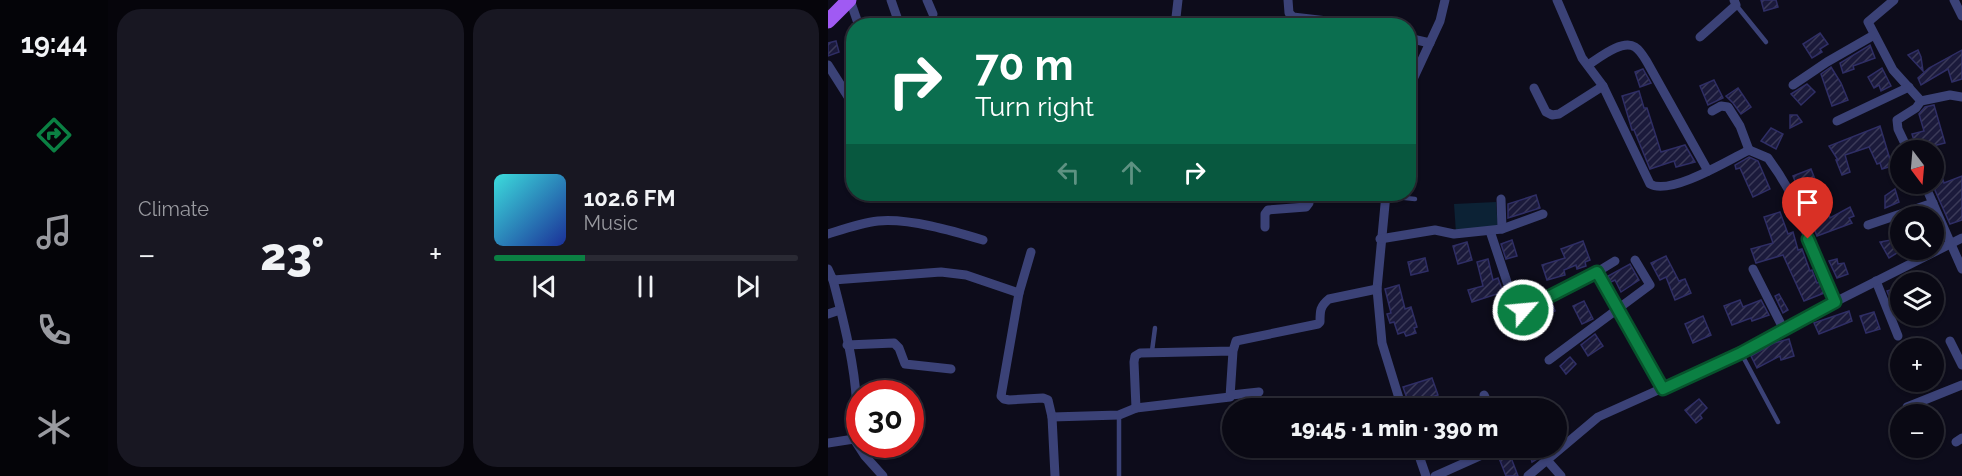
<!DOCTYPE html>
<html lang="en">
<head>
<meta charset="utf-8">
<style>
  body { margin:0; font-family:Raleway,sans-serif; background:#181722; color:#f1f3f6; height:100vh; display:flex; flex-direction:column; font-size:22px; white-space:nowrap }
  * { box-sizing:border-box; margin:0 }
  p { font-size:20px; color:#999aa0 }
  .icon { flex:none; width:33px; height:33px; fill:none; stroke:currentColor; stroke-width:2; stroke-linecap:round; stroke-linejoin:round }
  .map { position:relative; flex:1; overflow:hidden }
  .panel { display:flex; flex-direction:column; gap:9px; padding:9px; background:#06050b; width:720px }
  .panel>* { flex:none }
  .hud { position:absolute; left:18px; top:18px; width:570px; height:183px; border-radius:24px; box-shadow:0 2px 4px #0004,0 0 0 2px #2a2a34; background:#0b6e4f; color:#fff; overflow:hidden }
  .needle { width:39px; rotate:164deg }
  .controls { position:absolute; left:1062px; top:140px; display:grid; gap:12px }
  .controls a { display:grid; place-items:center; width:54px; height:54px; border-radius:50%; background:#0a0914; box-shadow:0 2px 4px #0004,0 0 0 2px #2a2a34; font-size:30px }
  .speed { position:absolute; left:18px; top:380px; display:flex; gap:12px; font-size:30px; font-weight:700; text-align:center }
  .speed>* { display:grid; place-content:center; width:78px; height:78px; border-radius:50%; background:#0a0914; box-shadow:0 2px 4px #0004,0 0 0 2px #2a2a34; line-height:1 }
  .speed .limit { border:9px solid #d22; background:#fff; color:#111 }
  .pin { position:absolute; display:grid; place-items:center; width:51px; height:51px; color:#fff; margin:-62px -26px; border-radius:50% 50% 50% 0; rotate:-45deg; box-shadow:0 0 6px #0007 }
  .pin .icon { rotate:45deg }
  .me { position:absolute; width:66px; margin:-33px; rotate:63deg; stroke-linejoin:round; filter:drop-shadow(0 0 4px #0008) }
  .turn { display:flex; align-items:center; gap:21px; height:126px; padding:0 30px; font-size:27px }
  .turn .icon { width:78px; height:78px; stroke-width:2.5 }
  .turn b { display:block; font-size:42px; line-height:51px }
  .lanes { display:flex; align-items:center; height:57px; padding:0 30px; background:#0003; justify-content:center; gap:30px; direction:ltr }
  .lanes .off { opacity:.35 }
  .big { font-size:45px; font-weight:800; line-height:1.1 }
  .panel .tile { flex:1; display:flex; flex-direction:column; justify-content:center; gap:9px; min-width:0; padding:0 21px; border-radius:24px; background:#181722 }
  .song { display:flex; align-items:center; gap:18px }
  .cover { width:72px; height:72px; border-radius:9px; background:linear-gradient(135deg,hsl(180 70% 55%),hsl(230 70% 35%)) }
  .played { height:6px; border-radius:3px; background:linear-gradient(90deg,#0b8043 30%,#2a2a34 30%) }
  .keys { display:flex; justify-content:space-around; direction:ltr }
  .heat { display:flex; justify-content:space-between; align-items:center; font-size:33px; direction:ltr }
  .panel .tiles { flex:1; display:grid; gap:9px; grid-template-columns:repeat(2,1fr) }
  .trip { position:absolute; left:394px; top:398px; width:345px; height:60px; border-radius:30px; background:#0a0914; box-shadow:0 2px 4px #0004,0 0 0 2px #2a2a34; font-weight:800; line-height:60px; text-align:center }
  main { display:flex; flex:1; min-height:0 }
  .menu { display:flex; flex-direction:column; width:108px; justify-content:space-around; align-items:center; background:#040408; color:#999aa0 }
  .menu .icon { width:42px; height:42px }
  .menu .current { color:#0b8043 }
  .menu b { font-size:27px; color:#f1f3f6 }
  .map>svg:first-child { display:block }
</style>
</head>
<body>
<main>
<nav class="menu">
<b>19:44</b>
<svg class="icon current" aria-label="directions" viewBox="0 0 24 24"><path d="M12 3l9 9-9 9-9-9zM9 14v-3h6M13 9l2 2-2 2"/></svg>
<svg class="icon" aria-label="music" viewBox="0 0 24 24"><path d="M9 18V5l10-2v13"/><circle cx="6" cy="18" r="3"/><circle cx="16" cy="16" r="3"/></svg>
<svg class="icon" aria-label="phone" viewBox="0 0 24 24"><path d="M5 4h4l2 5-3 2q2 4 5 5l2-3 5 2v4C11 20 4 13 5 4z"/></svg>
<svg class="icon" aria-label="climate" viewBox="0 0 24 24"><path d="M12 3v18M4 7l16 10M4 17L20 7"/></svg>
</nav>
<section class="panel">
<div class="tiles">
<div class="tile"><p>Climate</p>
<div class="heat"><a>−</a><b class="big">23°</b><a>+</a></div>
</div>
<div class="tile">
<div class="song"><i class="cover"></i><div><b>102.6 FM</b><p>Music</p></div></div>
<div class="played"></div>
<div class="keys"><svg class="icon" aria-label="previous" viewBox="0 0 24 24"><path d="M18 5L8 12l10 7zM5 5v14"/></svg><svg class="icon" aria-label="pause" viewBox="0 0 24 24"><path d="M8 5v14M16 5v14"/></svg><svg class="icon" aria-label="next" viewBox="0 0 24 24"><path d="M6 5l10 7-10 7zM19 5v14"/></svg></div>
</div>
</div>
</section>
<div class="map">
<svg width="1134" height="476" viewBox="0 0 1134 476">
  <defs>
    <pattern id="building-hatch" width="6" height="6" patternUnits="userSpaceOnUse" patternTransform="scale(1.5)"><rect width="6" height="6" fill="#1b1a3b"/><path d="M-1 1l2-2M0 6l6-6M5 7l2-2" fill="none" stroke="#3b3a58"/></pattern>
  </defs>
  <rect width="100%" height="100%" fill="#0d0c1b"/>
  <polygon fill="#0c2235" points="668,202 670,229 628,233 626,204"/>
  <g fill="url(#building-hatch)" stroke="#2f2e65" stroke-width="1.5">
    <polygon points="933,0 948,0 950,7 936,11"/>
    <polygon points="992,33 1000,44 992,49 994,52 984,58 975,44"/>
    <polygon points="8,41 11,52 0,56 0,43"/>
    <polygon points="1042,45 1047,58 1025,66 1026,69 1015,73 1012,63"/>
    <polygon points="1090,50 1093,57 1095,71 1080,55"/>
    <polygon points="1134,50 1134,79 1124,82 1120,69 1093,85 1090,78 1101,68"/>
    <polygon points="1003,67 1013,83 1020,100 1004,106 993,74"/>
    <polygon points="1054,68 1063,86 1053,91 1051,85 1046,88 1040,77"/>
    <polygon points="815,69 823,83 812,87 807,72"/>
    <polygon points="886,80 895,98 880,105 872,86"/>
    <polygon points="979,84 987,92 973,105 963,94"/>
    <polygon points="910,88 923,107 913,114 905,103 898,96"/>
    <polygon points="811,91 816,108 819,108 833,152 857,145 867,162 848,167 846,161 822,169 806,130 804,130 794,96"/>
    <polygon points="1106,105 1117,143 1089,150 1084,134 1096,131 1091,114 1097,107"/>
    <polygon points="962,115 969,115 974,122 962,128"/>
    <polygon points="1052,126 1064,166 1054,169 1052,163 1049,164 1041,147 1017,155 1022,172 1014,175 1008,160 1010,160 1001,146"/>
    <polygon points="943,128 955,134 948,149 933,141"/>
    <polygon points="921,157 930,161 942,189 925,197 912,168 908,169 907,165"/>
    <polygon points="983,169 990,187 993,186 1002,218 1022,207 1026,216 1021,218 1024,223 989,236 965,176"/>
    <polygon points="1113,174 1116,183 1134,176 1134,220 1122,224 1106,188 1106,178"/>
    <polygon points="1067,189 1071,202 1057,208 1057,196"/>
    <polygon points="708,195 712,208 680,218 680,204"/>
    <polygon points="952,212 960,234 965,232 970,250 974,249 982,271 984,270 989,283 991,282 996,293 976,301 955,255 928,263 923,249 945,243 936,217"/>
    <polygon points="1068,239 1070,242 1072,241 1072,251 1061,258 1052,242"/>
    <polygon points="684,240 689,256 678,259 673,244"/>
    <polygon points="755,241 762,260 757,262 758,266 749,269 748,265 736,270 737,275 719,280 714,265 737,258 733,249"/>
    <polygon points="639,242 644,260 630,264 625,246"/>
    <polygon points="838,256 851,281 857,279 863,293 847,300 838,277 832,280 823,263"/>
    <polygon points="597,258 600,271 583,275 580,262"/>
    <polygon points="660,259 665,280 670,278 675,292 644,302 640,290 655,286 649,262"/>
    <polygon points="1009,259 1010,264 1016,263 1020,274 1009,278 1001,261"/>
    <polygon points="802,264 811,280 793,292 787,280 783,282 780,276"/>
    <polygon points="571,285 577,309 583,307 589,327 586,328 588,333 578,336 576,332 570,334 566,322 562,323 559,314 563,313 557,289"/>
    <polygon points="1066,289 1072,310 1067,311 1059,291"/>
    <polygon points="951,294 960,310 955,313 947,296"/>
    <polygon points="912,300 915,307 933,300 941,315 924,321 923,318 904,325 896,306"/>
    <polygon points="756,301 765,319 754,324 745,306"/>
    <polygon points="724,303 727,311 711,319 707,311"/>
    <polygon points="682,309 691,328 680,333 671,314"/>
    <polygon points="1021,311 1024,321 991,334 986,323"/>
    <polygon points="1046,312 1052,329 1038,333 1032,316"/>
    <polygon points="875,316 883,335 865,343 857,324"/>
    <polygon points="767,334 775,346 760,356 753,345"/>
    <polygon points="961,339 966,356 953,360 952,356 929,368 923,356 946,343"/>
    <polygon points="742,357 748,364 738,374 732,366"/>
    <polygon points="604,378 610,395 581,404 575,387"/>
    <polygon points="871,399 879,408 872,415 874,418 868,423 857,410"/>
    <polygon points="651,400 655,408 629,408 628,406"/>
    <polygon points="700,447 724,447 710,455 711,458 704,462"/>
    <polygon points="682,455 690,476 678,476 671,458"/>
  </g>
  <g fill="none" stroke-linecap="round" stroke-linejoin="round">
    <polyline stroke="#35a58c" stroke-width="1.5" stroke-dasharray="3 4.5" stroke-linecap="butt" points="358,194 361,200 379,201"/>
    <g stroke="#3b4277" stroke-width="4.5">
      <polyline points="908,5 938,42"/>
      <polyline points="558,196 587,199"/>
      <polyline points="324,351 327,328"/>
      <polyline points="913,353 950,422"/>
      <polyline points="291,476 291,416"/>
    </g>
    <g stroke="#3b4277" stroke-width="9">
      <polyline points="22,0 31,26"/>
      <polyline points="63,0 72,26"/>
      <polyline points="99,0 105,14"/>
      <polyline points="460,0 461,13 465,17 542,26"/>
      <path d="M729,0L754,58L775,86L822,184C842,196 901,160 921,150L940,158L951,174L960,189L1007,302"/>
      <polyline points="1066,0 1040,22 1065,70 1093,101 1088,108 1069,120 1070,129 1080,150"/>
      <polyline points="1126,0 1134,16"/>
      <polyline points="347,26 350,0"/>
      <polyline points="872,37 908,5 906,0"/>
      <polyline points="580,38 602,43"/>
      <polyline points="0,65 26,106"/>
      <path d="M760,65C771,58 794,39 807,47C812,50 816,57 819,62L880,171"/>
      <polyline points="965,85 999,62 1046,35"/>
      <polyline points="706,88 718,112 724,115 731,114 775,86"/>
      <polyline points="580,90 612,21 617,0"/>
      <polyline points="1093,101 1122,95 1134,97"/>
      <polyline points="884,111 893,106 900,107 912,126 921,150"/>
      <polyline points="1009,121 1081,87"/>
      <polyline points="1096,183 1134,269"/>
      <polyline points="558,194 549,289 554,343 574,408"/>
      <polyline points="673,199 674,229"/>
      <polyline points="1040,225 1105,203"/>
      <polyline points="437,227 437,214 440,210 478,207 481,203 481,194"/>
      <polyline points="662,231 682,291"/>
      <path d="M0,234C16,229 33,223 50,221C81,218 125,231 155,240"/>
      <polyline points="552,239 607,230 626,234 674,229 715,214"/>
      <polyline points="203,252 191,293 173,396 176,399 181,400 215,398 220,400 224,417 291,415 308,408"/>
      <polyline points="787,261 769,272 835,389"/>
      <polyline points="0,269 5,280 113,272 138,275 191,293"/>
      <polyline points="925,269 956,330"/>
      <path d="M5,280C16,322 36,397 26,439L37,456L55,476"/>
      <polyline points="1048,281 1070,336"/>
      <polyline points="695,310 769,272"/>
      <polyline points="0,314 12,310"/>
      <polyline points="1122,341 1134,365"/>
      <polyline points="19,345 66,343 71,348 77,364 123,369"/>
      <path d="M405,351L312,353L307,356L306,362L308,408L402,397L405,351L408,341L490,324L492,322C492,311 492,306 501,299L549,289"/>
      <polyline points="721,360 822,285 807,260"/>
      <polyline points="403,395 431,392"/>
      <polyline points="656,395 662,408"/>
      <polyline points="1079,407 1134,385"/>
      <polyline points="224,417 227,476"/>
      <polyline points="1128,442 1134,438"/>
      <polyline points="0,443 26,439"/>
      <polyline points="588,447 598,476"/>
      <polyline points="718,459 733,476"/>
      <polyline points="607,476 672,447"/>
      <polyline points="700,476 770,417 913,353 1007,302 1134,238"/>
    </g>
    <polyline stroke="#a05af3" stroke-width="15" points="0,21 21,0"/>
  </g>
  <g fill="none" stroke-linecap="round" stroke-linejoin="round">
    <g stroke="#07532c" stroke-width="15">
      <polyline id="route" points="695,310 769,272 835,389 913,353 1007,302 980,239"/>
    </g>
    <use href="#route" stroke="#0b8043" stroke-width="10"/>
  </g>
</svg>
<div class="controls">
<a><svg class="needle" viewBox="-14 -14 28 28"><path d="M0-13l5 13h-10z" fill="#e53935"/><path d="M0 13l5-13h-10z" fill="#999aa0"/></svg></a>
<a><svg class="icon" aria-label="search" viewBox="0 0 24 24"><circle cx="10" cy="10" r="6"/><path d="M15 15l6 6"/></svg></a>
<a><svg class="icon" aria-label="layers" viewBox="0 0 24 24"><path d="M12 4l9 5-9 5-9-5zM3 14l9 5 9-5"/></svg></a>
<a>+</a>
<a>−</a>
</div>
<div class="speed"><div class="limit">30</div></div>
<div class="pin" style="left:980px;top:239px;background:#d93025"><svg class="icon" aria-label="arrive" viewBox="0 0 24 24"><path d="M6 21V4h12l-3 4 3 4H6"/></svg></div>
<svg class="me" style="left:695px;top:310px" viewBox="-20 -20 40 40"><circle r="17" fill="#0b8043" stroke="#fff" stroke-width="3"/><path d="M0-11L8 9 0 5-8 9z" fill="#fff"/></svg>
<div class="trip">19:45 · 1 min · 390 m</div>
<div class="hud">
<div class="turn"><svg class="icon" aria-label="right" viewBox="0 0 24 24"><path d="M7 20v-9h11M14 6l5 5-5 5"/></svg><div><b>70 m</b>Turn right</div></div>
<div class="lanes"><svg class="icon off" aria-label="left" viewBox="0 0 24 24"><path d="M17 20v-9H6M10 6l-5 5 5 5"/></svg><svg class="icon off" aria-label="ahead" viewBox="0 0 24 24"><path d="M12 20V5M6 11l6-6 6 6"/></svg><svg class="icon" aria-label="right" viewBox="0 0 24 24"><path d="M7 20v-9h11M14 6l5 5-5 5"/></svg></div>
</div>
</div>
</main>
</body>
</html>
